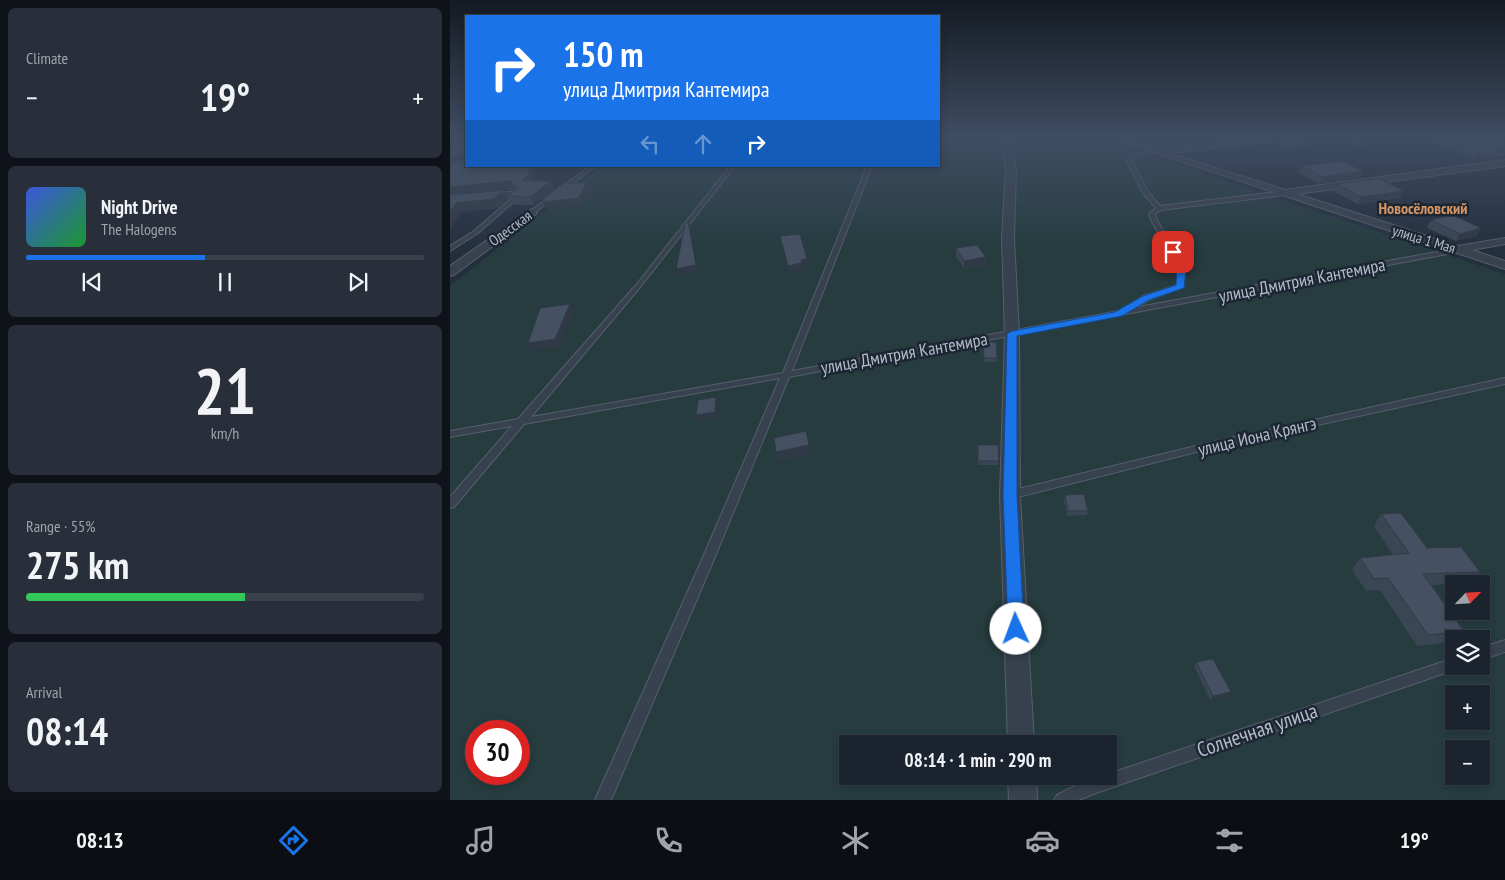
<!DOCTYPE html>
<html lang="en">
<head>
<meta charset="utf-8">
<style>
  body { margin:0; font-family:"PT Sans Narrow",sans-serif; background:#282f3a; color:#f1f3f6; height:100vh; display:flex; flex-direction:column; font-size:19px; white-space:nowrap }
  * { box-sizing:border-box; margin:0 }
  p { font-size:16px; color:#a0a4aa }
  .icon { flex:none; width:28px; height:28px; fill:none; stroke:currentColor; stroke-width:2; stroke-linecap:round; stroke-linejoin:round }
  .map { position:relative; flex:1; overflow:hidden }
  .side { display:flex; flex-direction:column; gap:8px; padding:8px; background:#0f1319; width:450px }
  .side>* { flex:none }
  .hud { position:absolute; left:15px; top:15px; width:475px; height:152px; border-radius:0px; box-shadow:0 2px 8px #0003,0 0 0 1px #39404a; background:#1a73e8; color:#fff; overflow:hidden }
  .needle { width:32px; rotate:65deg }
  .controls { position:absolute; left:995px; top:575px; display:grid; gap:10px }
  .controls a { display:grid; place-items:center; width:45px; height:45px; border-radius:0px; background:#1b232e; box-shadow:0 2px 8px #0003,0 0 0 1px #39404a; font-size:25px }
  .speed { position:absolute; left:15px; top:720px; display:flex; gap:10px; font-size:25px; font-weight:700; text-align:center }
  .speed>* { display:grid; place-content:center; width:65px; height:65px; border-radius:50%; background:#1b232e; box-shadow:0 2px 8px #0003,0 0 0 1px #39404a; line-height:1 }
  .speed .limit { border:8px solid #d22; background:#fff; color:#111 }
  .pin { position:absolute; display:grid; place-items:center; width:42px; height:42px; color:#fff; margin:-21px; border-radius:10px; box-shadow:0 2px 8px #0006 }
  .me { position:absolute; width:55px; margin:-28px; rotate:358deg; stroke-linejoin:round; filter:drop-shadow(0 0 4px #0008) }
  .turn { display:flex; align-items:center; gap:18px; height:105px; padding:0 15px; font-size:22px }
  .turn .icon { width:65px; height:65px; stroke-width:2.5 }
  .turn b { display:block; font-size:35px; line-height:42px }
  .lanes { display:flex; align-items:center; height:48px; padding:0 15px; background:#0003; justify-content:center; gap:25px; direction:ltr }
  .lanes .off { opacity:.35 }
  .big { font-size:38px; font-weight:700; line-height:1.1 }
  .side .tile { flex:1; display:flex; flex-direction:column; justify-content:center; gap:8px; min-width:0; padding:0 18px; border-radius:8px; background:#282f3a }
  .side .dial { align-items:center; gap:0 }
  .dial b { font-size:65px; line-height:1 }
  .song { display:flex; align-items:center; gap:15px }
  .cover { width:60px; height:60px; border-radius:8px; background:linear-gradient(135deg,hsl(230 70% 55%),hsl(130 70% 35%)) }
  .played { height:5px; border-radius:2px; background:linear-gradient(90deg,#1a73e8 45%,#39404a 45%) }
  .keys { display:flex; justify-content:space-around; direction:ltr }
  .heat { display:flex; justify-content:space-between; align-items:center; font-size:28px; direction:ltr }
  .charge { height:8px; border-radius:4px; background:linear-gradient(90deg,#34c759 55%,#39404a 0) }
  .trip { position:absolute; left:389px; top:735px; width:278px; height:50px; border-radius:0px; background:#1b232e; box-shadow:0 2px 8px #0003,0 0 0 1px #39404a; font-weight:700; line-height:50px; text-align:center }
  .tab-bar { display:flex; height:80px; justify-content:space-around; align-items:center; background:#0b0e12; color:#a0a4aa }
  .tab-bar .icon { width:35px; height:35px }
  .tab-bar .active { color:#1a73e8 }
  .tab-bar b { font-size:22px; color:#f1f3f6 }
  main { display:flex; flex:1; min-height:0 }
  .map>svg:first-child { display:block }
</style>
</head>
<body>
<main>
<section class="side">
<div class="tile"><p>Climate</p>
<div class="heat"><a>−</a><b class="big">19°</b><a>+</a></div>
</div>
<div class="tile">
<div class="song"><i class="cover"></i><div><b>Night Drive</b><p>The Halogens</p></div></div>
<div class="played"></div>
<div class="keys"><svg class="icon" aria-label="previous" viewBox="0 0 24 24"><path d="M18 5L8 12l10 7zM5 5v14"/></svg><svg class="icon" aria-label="pause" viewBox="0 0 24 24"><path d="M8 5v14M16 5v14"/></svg><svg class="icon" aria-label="next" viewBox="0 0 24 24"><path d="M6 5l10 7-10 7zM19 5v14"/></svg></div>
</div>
<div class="tile dial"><b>21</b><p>km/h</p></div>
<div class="tile"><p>Range · 55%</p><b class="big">275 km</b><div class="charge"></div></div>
<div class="tile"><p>Arrival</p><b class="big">08:14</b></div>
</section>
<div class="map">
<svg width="1055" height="800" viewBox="0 0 1055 800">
  <rect width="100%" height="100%" fill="#242f3e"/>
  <path fill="#263c3f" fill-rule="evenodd" d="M489,138H646L1055,274V800H0V286L152,166H489ZM1004,584H1031V611H1004ZM1004,639H1031V666H1004ZM1004,694H1031V721H1004ZM26,731H69V774H26ZM398,744H658V776H398ZM1004,749H1031V776H1004Z"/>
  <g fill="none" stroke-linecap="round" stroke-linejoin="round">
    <g stroke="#565f6c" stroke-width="2">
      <g id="service">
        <polygon points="704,150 706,151 706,152 688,156 682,161 698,192 710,206 835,191 838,193 835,195 711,210 705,214 708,222 735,268 734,286 699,300 683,308 1008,248 1011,250 1008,252 339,377 262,564 161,800 145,800 250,564 330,378 74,424 4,507 0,508 0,497 62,426 0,437 0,431 68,419 187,284 280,166 285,166 191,286 81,417 333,373 417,166 422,166 342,371 669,311 693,296 728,285 729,268 702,222 699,214 706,208 693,193 677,161 684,154"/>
        <polygon points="140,166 146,166 84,213 80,213 80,211"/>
        <polygon points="65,191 70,196 69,197 28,233 0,251 0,246 24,231 64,196 45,197 43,196 43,194"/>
        <polygon points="1055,378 1055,384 754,450 560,499 556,498 555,495 556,492 560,491 754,444"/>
        <polygon points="1055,640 1055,652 1031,660 1031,648"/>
        <path d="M1004,658V666H1010L1009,668L1004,670L643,794L629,800H604L607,795C622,788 640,776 658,776V774Z"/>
      </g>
    </g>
    <g stroke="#565f6c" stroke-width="2">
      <g id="minor">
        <polygon points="551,138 559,138 566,169 564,238 569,334 570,495 584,744 558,744 550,495 555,334 552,238 556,169"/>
        <path d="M661,138C678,136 693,149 709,148C749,146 787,138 826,138L822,141L719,153L835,190L1055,160V166L847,194L1008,246L1055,238V244L1022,250L1055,261V269Z"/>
        <polygon points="82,209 87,212 86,214 4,275 0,276 0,266"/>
        <polygon points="558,776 586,776 587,800 559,800"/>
      </g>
    </g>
    <use href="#service" fill="#38414e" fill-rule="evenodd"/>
    <use href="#minor" fill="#38414e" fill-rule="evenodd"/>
  </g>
  <g fill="#3b4654">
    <polygon points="16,138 16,166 83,181 101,181 105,190 84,205 63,205 58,196 65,190 54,190 58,198 48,208 11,212 0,228 0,152"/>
    <polygon points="825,138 1055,138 1055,155 1024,159 980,141 966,143 959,140 909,146 896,140 838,149 824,142"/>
    <polygon points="852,166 910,178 869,183 849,173"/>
    <polygon points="886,184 953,191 950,198 908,204 883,191"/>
    <polygon points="981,220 1027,236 1006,241 977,228"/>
    <polygon points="506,248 536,265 514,269 506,256"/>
    <polygon points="533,342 546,342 547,362 534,362"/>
    <rect x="528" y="445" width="20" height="20"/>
    <polygon points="615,495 638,511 637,515 617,516 614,500"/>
    <polygon points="931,514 977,548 1030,572 1019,583 981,585 1014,631 1007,639 1004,639 1003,642 967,646 930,590 916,591 902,570 910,558 943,555 924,526"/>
    <polygon points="746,662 778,696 760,700 744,666"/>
  </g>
  <g fill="#303945">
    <polygon points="875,138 897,138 896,140 838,149 840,143"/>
    <polygon points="933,138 960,138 959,140 909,146 912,140"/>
    <polygon points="969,138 982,138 980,141 966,143"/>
    <polygon points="1055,149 1055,152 1054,154 1024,159 1028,153"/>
    <polygon points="12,155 16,163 0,165 0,157"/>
    <polygon points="81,166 86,166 83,181 72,181"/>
    <polygon points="913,171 910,178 869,183 872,177"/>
    <polygon points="61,181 65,189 54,190 58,198 48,208 11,212 0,228 0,187"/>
    <polygon points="101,181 105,190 84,205 80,197"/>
    <polygon points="136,183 139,190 132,206 96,209 93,202"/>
    <polygon points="953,191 950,198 908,204 911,197"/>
    <polygon points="238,221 240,227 248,272 228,275 226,269"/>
    <polygon points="1031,228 1027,236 1006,241 1010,234"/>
    <polygon points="536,257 536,265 514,269 514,261"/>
    <polygon points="357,259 359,265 352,266 353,270 340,272 338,266 351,260"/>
    <polygon points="120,304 124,312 109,347 83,351 78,343"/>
    <polygon points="266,397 267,402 267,417 248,420 246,415"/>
    <polygon points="356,431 361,454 328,461 326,452"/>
    <polygon points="781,692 778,696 760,700 763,696"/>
  </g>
  <g fill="#455162" stroke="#303945">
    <polygon points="8,138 16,138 16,157 12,155 0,157 0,152 6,146 1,147"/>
    <polygon points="829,138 875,138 840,143"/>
    <polygon points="906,138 933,138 912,140"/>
    <polygon points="989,138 1055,138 1055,149 1028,153"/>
    <polygon points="16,159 16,166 81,166 79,173 72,181 101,181 80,197 58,196 68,188 61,181 0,187 0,164"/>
    <polygon points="891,161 913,171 872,177 852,166"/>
    <polygon points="928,178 953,191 911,197 886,184"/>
    <polygon points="114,183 136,183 129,198 93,202 94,198"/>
    <polygon points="54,190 43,199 6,203 0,212 0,195"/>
    <polygon points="1002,215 1031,228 1010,234 981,220"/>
    <polygon points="238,221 246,265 226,269 235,224"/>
    <polygon points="350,234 357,259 351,260 352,263 338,266 330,236"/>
    <polygon points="527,245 536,257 514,261 506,248"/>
    <polygon points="120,304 105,339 78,343 90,308"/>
    <polygon points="533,342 546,342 547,358 534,358"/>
    <polygon points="266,397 265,412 246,415 248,400"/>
    <polygon points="356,431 359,445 326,452 324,438"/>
    <polygon points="528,445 548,445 549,461 528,461"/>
    <polygon points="634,494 638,511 618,511 615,495"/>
    <polygon points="951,513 977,548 1011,547 1030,572 973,574 1014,631 978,635 938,578 924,579 910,558 959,553 931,514"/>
    <polygon points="763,659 781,692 763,696 746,662"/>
  </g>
  <linearGradient id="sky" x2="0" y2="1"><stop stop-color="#141a22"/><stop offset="0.55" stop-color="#3f4d63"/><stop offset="1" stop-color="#3f4d63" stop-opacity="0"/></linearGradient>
  <rect width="1055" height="250" fill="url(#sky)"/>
  <polygon fill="#1a73e8" stroke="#114b97" points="720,251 726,251 736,268 734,288 699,300 672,316 567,336 567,495 574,629 571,634 566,637 560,634 558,629 553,495 557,334 562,331 665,312 693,296 726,285 727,268 718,252"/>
  <g text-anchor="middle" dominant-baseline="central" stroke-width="5" stroke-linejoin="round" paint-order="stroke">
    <g font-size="15" fill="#b4bcc9" stroke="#1d2633">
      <text transform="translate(60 228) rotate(-36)">Одесская</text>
      <text transform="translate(974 239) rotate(17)">улица 1 Мая</text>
    </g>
    <g font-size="16" font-weight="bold" fill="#d59563" stroke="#1d2633">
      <text x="973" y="208">Новосёловский</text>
    </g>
    <g font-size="18" fill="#b4bcc9" stroke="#1d2633">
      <text transform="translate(852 280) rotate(-11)">улица Дмитрия Кантемира</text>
      <text transform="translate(454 353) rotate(-10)">улица Дмитрия Кантемира</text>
      <text transform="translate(807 436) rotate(-13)">улица Иона Крянгэ</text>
    </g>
    <g font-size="21" fill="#b4bcc9" stroke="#1d2633">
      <text transform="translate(807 730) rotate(-19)">Солнечная улица</text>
    </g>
  </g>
</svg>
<div class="controls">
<a><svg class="needle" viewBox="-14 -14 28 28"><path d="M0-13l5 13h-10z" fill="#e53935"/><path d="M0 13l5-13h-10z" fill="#a0a4aa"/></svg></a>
<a><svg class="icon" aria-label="layers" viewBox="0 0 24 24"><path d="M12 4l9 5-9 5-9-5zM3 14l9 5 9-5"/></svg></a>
<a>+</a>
<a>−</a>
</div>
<div class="speed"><div class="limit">30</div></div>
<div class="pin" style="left:723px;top:252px;background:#d93025"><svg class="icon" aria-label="arrive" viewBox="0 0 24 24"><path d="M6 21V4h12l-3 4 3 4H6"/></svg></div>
<svg class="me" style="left:566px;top:629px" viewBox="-20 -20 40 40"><circle r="19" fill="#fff"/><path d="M0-13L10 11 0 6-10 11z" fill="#1a73e8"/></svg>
<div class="trip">08:14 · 1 min · 290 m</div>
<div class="hud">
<div class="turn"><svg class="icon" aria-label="right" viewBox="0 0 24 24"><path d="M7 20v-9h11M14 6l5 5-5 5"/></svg><div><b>150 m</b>улица Дмитрия Кантемира</div></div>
<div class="lanes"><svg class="icon off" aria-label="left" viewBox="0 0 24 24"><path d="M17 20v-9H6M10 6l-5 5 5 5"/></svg><svg class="icon off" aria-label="ahead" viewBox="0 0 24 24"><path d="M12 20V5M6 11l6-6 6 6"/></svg><svg class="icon" aria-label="right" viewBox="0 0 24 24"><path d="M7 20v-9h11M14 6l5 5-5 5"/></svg></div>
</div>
</div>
</main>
<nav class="tab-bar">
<b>08:13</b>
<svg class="icon active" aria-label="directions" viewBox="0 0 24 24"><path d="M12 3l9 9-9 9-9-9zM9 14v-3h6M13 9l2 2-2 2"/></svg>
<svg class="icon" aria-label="music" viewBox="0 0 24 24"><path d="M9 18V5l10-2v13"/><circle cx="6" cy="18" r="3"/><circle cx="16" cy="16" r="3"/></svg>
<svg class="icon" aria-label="phone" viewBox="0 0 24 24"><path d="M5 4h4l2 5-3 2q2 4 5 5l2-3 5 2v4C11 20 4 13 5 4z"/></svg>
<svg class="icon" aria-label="climate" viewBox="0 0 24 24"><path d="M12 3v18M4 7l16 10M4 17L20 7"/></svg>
<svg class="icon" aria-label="car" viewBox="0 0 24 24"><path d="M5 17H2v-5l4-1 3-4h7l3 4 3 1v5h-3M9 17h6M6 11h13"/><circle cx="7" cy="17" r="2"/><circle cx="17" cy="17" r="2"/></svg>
<svg class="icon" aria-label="filters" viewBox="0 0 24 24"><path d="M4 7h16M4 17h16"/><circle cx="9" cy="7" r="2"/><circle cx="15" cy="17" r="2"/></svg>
<b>19°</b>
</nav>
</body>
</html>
